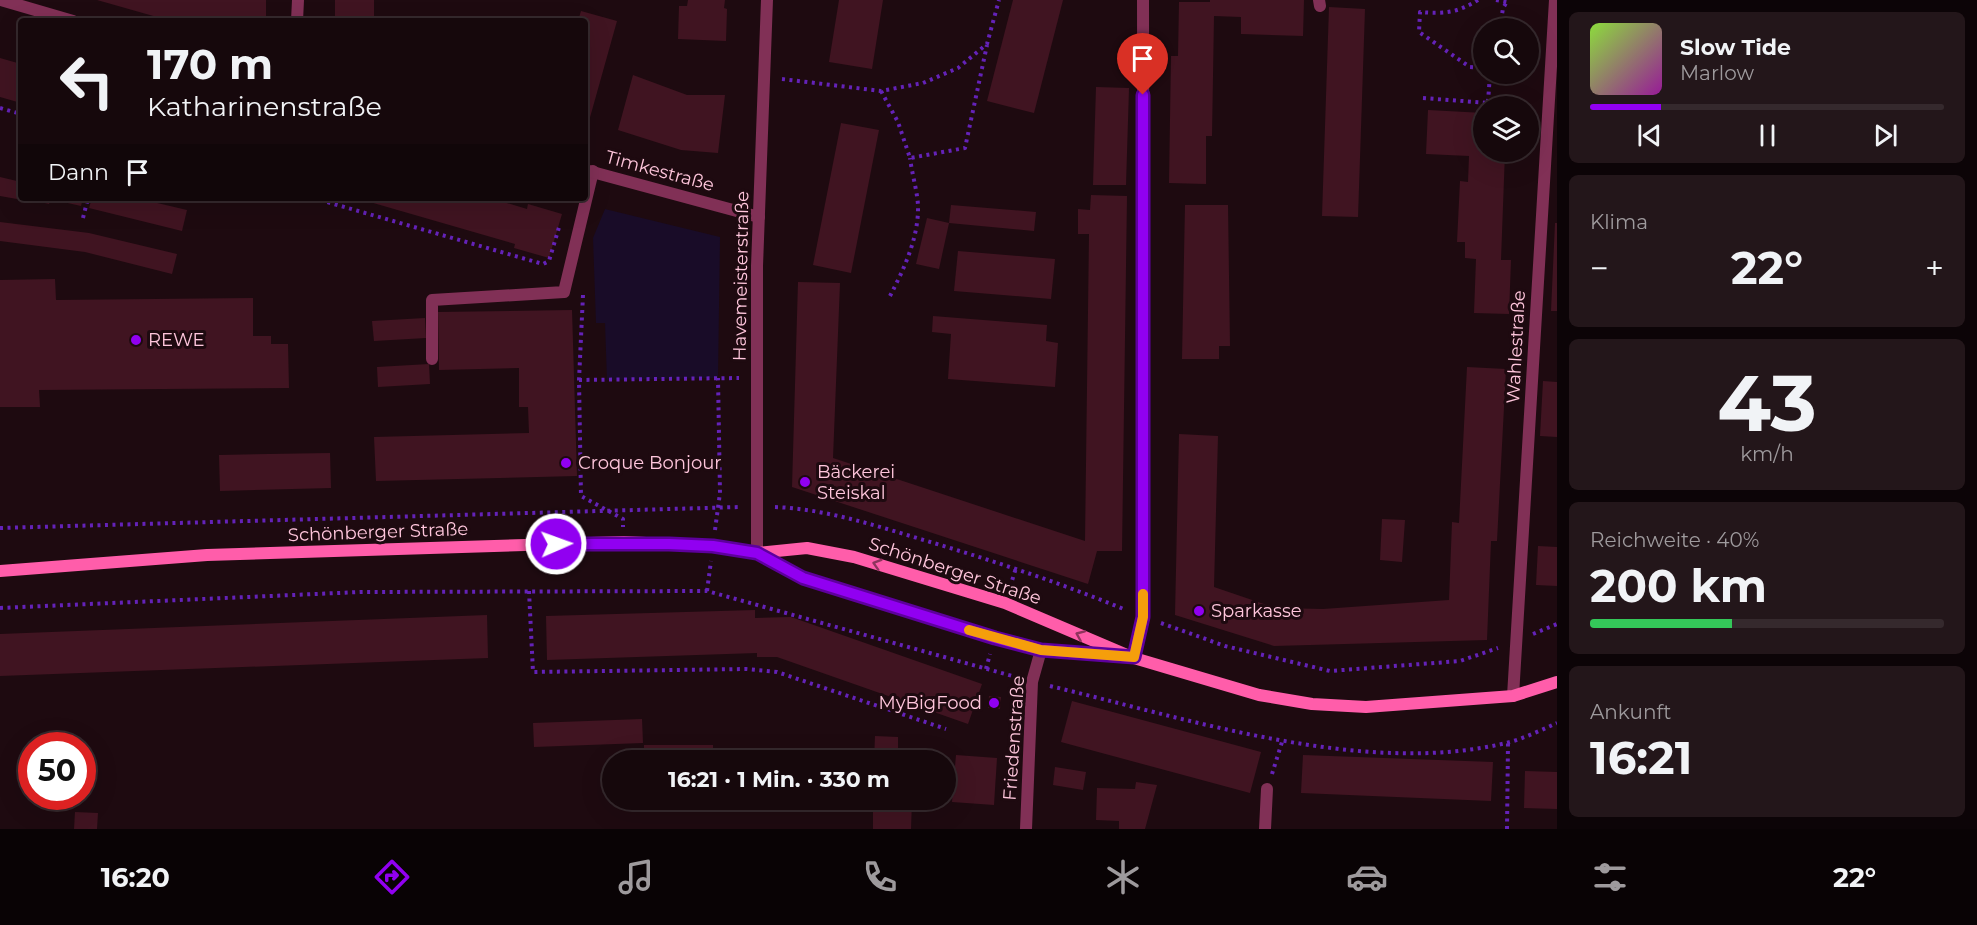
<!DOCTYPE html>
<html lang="de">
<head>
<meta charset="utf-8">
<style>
  body { margin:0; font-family:Montserrat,sans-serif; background:#23161a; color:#f1f3f6; height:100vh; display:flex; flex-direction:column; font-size:22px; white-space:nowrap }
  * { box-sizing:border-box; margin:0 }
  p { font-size:20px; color:#9e9a9d }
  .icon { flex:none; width:33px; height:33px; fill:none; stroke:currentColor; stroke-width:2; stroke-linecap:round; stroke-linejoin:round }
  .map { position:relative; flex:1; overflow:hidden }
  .drawer { display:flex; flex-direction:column; gap:12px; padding:12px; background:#0c0407; width:420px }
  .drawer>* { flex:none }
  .hud { position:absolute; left:18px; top:18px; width:570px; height:183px; border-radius:6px; box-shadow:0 6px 24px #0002,0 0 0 2px #35292d; background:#16080c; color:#f1f3f6; overflow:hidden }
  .fabs { position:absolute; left:1473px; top:18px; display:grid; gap:12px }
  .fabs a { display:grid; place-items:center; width:66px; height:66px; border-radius:50%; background:#16080c; box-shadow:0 6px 24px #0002,0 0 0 2px #35292d; font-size:30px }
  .speed { position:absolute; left:18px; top:732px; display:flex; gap:12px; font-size:30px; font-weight:700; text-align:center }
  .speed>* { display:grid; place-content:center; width:78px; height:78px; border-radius:50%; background:#16080c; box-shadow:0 6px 24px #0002,0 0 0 2px #35292d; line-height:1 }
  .speed .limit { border:9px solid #d22; background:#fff; color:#111 }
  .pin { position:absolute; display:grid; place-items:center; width:51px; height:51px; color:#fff; margin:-62px -26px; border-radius:50% 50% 50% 0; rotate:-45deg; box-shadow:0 0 6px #0007 }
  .pin .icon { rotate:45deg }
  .me { position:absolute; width:66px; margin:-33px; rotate:88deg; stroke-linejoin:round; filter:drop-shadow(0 0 4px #0008) }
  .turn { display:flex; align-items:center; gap:21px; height:126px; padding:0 30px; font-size:27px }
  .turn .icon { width:78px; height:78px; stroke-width:2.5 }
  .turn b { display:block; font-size:42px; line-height:51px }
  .then { display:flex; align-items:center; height:57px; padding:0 30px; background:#0003; gap:12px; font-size:22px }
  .big { font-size:45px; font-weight:700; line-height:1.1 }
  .drawer .tile { flex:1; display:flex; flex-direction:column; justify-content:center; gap:9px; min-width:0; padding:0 21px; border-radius:9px; background:#23161a }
  .drawer .dial { align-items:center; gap:0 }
  .dial b { font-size:78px; line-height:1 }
  .song { display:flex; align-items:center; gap:18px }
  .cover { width:72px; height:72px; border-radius:9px; background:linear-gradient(135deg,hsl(90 70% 55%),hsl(300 70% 35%)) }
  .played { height:6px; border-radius:3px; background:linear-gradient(90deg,#9100f1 20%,#35292d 20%) }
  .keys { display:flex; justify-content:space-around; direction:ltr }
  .heat { display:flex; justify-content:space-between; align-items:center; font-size:33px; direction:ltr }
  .charge { height:9px; border-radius:4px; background:linear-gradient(90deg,#34c759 40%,#35292d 0) }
  .trip { position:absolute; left:602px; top:750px; width:354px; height:60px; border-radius:30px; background:#16080c; box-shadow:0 6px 24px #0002,0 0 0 2px #35292d; font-weight:700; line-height:60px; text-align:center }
  .tabs { display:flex; height:96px; justify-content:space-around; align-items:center; background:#090305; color:#9e9a9d }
  .tabs .icon { width:42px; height:42px }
  .tabs .active { color:#9100f1 }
  .tabs b { font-size:27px; color:#f1f3f6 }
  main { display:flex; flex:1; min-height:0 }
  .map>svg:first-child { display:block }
</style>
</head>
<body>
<main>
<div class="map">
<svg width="1557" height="829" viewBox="0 0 1557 829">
  <rect width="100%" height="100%" fill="#1e0a10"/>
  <polygon fill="#190c28" points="605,209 720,237 718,378 607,380 605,323 596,323 593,238"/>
  <g fill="#401421">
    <polygon points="97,0 266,0 266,21 171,21"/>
    <rect x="335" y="0" width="39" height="21"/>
    <polygon points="688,0 725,0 724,8 727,9 726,41 678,39 679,6 687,6"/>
    <polygon points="839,0 883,0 872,69 829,62"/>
    <polygon points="1013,0 1063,0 1034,113 987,101"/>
    <polygon points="1210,0 1304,0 1303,36 1241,34 1241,17 1214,16 1212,136 1206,136 1206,184 1169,183 1171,56 1178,56 1179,2 1210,2"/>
    <polygon points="1329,7 1365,9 1358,217 1322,216"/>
    <polygon points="581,11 617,21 589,121 585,120 585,21 578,21"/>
    <polygon points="0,58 21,64 21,103 0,97"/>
    <polygon points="633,75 687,95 725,95 718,153 681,150 618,130"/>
    <polygon points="1096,87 1129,88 1126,185 1093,185"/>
    <polygon points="1428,110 1484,113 1484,152 1505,152 1501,260 1511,260 1509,314 1474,313 1476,259 1465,258 1465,242 1457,242 1460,181 1468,182 1469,156 1426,154"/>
    <polygon points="841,123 879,130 851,273 813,265"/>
    <polygon points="0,177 21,182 21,197 17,196 17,199 0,196"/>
    <polygon points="1091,195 1127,196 1122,551 1097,551 1088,584 792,487 798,282 840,283 833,458 1085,541 1089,234 1078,234 1078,209 1090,210"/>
    <polygon points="49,198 83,198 81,206 50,199 49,204 28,199"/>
    <polygon points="92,198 136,198 187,210 182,231 89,208"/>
    <polygon points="356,198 490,198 527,209 528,204 562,214 549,258 514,248 515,244"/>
    <polygon points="951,205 1036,212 1034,231 949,223"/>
    <polygon points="1185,205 1228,205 1230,346 1219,346 1219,359 1182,359"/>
    <polygon points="927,218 949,223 939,269 916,264"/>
    <polygon points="0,222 89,233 177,254 172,274 85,252 0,241"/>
    <polygon points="1555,223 1557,223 1557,311 1551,311"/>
    <polygon points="958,251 1055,259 1051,299 954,291"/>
    <polygon points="55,279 56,300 253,298 253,336 271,336 271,344 288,344 289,388 39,390 40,407 0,407 0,280"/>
    <polygon points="572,310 577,476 376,481 374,437 529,433 528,407 519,407 519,368 439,370 438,312"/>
    <polygon points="933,316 1047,325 1046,341 1058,343 1055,387 948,379 951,334 932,332"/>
    <polygon points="425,318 426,338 374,341 372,321"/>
    <polygon points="429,364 430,384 378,387 377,367"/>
    <polygon points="1467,367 1506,369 1497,541 1491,541 1487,640 1274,646 1175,615 1179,434 1218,436 1214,587 1276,608 1323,609 1449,600 1452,522 1459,523"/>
    <polygon points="1543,381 1557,382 1557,437 1540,436"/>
    <polygon points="330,453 331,488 220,491 219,455"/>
    <polygon points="1382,519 1405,520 1402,562 1380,560"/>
    <polygon points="1538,546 1557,547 1557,586 1536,585"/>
    <polygon points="755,610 755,618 791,617 982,684 968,724 777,657 757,657 757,653 547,660 546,616"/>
    <polygon points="487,615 488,658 0,676 0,634"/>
    <polygon points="989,696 1001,697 1000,709 988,708"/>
    <polygon points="1072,701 1261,752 1250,793 1061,742"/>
    <polygon points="642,719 643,743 534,747 533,723"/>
    <polygon points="875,736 898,737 898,760 874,760"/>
    <rect x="644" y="745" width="69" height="15"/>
    <polygon points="762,753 840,754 840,760 762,760"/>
    <polygon points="956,755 997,758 994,805 952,802"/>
    <polygon points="1303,755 1493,762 1491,801 1301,793"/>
    <polygon points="1055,767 1086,772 1083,790 1053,785"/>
    <polygon points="1525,771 1557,772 1557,809 1524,808"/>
    <polygon points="1136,782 1157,785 1145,829 1119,829 1119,821 1096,820 1097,788 1135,789"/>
    <polygon points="873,800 912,800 911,829 873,829"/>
    <polygon points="75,812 98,813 97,829 74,829"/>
  </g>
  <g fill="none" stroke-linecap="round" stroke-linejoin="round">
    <g stroke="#6422b8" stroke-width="4" stroke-dasharray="3 4.5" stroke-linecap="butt">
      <path d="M1478,0C1457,13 1444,14 1420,12L1419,32L1470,67L1484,68"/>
      <polyline points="1496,0 1507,2"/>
      <polyline points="1500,28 1503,8 1508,0"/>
      <polyline points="782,79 881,91 923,83 958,68 987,44 999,0"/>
      <polyline points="881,91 898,122 910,158 965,148 987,45"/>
      <polyline points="1423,98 1527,106"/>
      <polyline points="1488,102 1490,74"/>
      <polyline points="0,108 21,114"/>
      <polyline points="313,198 543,264 549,261 560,224"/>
      <polyline points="83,218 88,198"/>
      <polyline points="583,295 579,380 581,496 623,519 623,527"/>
      <path d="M890,296C904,269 919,237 918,205C917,190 912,174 910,158"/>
      <polyline points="579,380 739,378"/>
      <path d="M775,507C826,509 877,526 927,541C994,561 1061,583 1126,610"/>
      <polyline points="0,528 740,507"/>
      <polyline points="715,530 720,493 718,378"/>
      <polyline points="1010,587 1016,568"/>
      <polyline points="529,591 533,672 746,669 777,672 946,729"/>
      <polyline points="707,591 711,561"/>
      <polyline points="0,608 360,592 707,591 1016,677"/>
      <polyline points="1161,623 1225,646 1330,671 1460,661 1498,648"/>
      <polyline points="1533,634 1557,624"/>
      <polyline points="986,669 990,654"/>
      <path d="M1050,686C1189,719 1364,777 1506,743C1523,739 1541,730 1557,723"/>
      <polyline points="1272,774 1282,742"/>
      <polyline points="1507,829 1508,743"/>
    </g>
    <g stroke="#813056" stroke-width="12">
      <polyline points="1319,0 1320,6"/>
      <polyline points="432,359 432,300 564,292 593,171"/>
    </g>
    <g stroke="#813056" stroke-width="12">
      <polyline points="1,0 73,21"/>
      <polyline points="297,21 298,0"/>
      <polyline points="585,170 759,217"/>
      <polyline points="757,553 757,266 767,0"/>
      <polyline points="1134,658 1144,617 1143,0"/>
      <polyline points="1513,696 1555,0"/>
      <polyline points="1026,829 1032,682 1041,650"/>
      <polyline points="1265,829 1267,789"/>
    </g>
    <g stroke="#ff5daa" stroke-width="12">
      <polyline points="757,553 803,578 995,638 1041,650 1124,657"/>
      <polyline points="0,571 207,555 624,542 713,546 757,553 807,548 854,557 1005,603 1134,658 1259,695 1312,704 1366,707 1513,696 1557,682"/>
    </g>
  </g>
  <defs><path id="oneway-chevron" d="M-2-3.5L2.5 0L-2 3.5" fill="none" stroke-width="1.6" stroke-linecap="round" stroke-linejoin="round" transform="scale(1.5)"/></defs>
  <g stroke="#8e345d">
    <use href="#oneway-chevron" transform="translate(877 564) rotate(-163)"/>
    <use href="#oneway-chevron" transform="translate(1080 635) rotate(-157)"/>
  </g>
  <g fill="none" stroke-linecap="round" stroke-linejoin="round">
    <g stroke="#5e009d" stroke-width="15">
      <polyline id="route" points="556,544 669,544 713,546 757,553 803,578 995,638 1041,650 1134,657 1143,617 1143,95"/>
    </g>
    <use href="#route" stroke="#9100f1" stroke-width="10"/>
    <polyline stroke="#f59e0b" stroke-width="10" points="969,630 1041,650 1134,657 1143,617 1143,594"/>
  </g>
  <g fill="#9100f1" stroke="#1e0a10" stroke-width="2">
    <circle cx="136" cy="340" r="6"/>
    <circle cx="566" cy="463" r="6"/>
    <circle cx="805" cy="482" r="6"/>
    <circle cx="1199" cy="611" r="6"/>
    <circle cx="994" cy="703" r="6"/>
  </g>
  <g text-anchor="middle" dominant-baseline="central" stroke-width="6" stroke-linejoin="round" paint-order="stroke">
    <g font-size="18" fill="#ffc6dc" stroke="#1e0a10">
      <text transform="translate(660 171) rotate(15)">Timkestraße</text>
      <text transform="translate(741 276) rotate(-89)">Havemeisterstraße</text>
      <text transform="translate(1516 347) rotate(-87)">Wahlestraße</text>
      <text transform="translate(378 532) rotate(-2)">Schönberger Straße</text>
      <text transform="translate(955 571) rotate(18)">Schönberger Straße</text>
      <text transform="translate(1014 738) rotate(-86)">Friedenstraße</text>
    </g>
    <g font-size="18" fill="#ffc6dc" stroke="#1e0a10" text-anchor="start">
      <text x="148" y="340">REWE</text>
      <text x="578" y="463">Croque Bonjour</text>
      <text x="817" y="472">Bäckerei<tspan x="817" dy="21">Steiskal</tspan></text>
      <text x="1211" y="611">Sparkasse</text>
      <text x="982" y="703" text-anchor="end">MyBigFood</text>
    </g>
  </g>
</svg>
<div class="fabs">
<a><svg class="icon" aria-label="search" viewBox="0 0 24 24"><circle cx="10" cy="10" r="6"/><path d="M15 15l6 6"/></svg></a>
<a><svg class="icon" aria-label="layers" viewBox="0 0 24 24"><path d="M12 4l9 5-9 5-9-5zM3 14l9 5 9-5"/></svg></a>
</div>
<div class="speed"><div class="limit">50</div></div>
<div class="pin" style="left:1143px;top:95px;background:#d93025"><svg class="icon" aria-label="arrive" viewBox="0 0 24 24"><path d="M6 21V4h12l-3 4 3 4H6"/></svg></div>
<svg class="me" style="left:556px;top:544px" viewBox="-20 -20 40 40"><circle r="17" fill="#9100f1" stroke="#fff" stroke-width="3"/><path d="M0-11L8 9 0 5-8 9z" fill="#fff"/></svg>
<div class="trip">16:21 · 1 Min. · 330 m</div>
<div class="hud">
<div class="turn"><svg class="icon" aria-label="left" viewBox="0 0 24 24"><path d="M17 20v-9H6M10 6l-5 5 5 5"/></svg><div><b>170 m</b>Katharinenstraße</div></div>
<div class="then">Dann<svg class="icon" aria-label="arrive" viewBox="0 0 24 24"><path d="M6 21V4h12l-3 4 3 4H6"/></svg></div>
</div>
</div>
<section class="drawer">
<div class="tile">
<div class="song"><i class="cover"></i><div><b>Slow Tide</b><p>Marlow</p></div></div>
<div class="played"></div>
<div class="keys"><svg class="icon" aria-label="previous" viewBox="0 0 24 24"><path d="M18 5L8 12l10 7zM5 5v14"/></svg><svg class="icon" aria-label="pause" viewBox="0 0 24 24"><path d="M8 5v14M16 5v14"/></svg><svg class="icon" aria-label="next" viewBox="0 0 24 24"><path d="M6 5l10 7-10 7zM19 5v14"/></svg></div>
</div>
<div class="tile"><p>Klima</p>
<div class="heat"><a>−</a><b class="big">22°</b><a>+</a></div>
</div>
<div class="tile dial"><b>43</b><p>km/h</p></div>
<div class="tile"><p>Reichweite · 40%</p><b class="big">200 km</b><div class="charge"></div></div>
<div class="tile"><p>Ankunft</p><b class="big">16:21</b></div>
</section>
</main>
<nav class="tabs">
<b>16:20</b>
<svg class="icon active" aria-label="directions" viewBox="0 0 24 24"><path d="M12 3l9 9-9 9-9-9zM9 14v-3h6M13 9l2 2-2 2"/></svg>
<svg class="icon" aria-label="music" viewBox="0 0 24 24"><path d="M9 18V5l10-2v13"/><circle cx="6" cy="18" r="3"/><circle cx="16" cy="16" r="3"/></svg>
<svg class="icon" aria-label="phone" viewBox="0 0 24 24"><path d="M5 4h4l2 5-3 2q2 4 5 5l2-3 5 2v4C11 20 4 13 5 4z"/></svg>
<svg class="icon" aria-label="climate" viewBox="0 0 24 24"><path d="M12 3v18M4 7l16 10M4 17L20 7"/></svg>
<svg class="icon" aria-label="car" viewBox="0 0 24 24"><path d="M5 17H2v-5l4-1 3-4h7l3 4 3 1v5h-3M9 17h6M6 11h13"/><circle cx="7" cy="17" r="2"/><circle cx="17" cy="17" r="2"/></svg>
<svg class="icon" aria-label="filters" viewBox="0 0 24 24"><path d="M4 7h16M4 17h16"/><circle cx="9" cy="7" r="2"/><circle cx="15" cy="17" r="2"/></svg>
<b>22°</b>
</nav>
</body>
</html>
